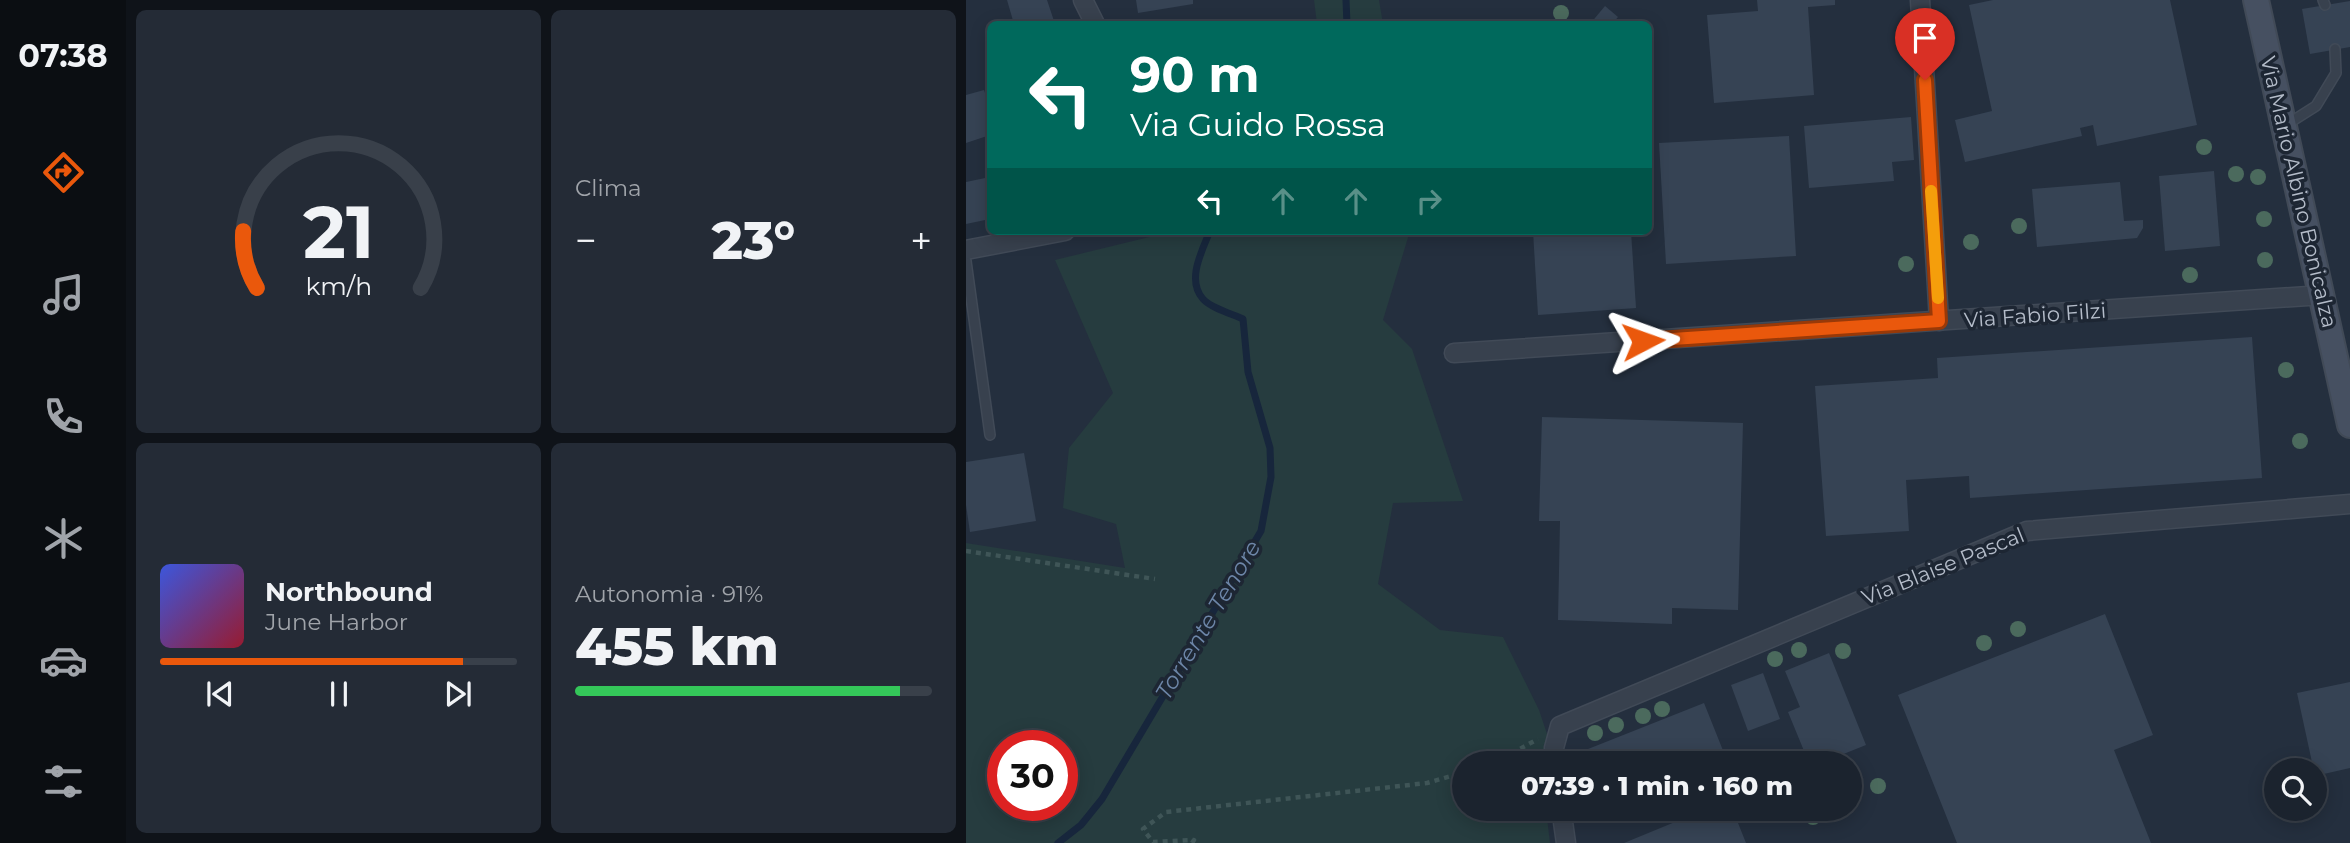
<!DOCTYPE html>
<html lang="it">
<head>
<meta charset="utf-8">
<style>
  body { margin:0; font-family:Montserrat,sans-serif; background:#242b36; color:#f1f3f6; height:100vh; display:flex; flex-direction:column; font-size:26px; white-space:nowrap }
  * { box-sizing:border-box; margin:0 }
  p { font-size:23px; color:#a0a4aa }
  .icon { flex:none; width:38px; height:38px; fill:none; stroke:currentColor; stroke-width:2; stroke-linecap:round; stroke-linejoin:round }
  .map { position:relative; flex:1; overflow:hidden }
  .drawer { display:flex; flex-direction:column; gap:10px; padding:10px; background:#0f1319; width:840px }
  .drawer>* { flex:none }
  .top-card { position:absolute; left:21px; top:21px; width:665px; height:214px; border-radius:10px; box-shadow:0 4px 18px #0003,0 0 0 2px #39404a; background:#00695c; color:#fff; overflow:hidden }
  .tools { position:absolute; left:1298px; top:758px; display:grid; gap:14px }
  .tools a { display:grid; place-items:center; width:63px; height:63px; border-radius:50%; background:#1b232e; box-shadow:0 4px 18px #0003,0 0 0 2px #39404a; font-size:35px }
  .speed { position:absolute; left:21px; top:730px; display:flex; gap:14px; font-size:35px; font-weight:700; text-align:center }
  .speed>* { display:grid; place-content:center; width:91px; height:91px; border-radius:50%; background:#1b232e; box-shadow:0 4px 18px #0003,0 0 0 2px #39404a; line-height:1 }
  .speed .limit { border:10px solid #d22; background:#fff; color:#111 }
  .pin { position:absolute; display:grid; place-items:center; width:60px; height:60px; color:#fff; margin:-72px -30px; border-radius:50% 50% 50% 0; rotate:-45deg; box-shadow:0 0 7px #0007 }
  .pin .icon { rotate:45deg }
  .me { position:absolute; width:77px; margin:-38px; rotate:86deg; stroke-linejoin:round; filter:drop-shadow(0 0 5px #0008) }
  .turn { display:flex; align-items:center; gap:24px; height:147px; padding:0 28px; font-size:32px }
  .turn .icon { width:91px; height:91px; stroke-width:2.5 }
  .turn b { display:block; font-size:49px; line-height:60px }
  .lanes { display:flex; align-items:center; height:66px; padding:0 28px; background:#0003; justify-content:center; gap:35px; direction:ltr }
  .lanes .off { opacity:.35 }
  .big { font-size:52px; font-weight:800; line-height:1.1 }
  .drawer .widget { flex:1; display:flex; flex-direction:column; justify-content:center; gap:10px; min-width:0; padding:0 24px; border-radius:10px; background:#242b36 }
  .drawer .dial { align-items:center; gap:0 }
  .dial svg { height:182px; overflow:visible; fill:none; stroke:#39404a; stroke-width:7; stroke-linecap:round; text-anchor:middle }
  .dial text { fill:#f1f3f6; stroke:none }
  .song { display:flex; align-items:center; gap:21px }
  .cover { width:84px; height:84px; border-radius:10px; background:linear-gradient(135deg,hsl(230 70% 55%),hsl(350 70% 35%)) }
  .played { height:7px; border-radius:4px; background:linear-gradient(90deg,#ea580c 85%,#39404a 85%) }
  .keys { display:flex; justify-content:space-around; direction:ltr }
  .heat { display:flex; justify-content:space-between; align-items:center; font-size:38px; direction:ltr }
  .charge { height:10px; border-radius:5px; background:linear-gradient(90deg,#34c759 91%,#39404a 0) }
  .drawer .tiles { flex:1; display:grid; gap:10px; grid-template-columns:repeat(2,1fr) }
  .trip { position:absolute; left:486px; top:751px; width:410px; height:70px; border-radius:35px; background:#1b232e; box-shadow:0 4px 18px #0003,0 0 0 2px #39404a; font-weight:800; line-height:70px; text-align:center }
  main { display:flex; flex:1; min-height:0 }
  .menu { display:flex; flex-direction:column; width:126px; justify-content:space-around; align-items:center; background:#0b0e12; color:#a0a4aa }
  .menu .icon { width:49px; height:49px }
  .menu .active { color:#ea580c }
  .menu b { font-size:32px; color:#f1f3f6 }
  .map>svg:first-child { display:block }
</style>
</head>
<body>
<main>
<nav class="menu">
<b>07:38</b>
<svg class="icon active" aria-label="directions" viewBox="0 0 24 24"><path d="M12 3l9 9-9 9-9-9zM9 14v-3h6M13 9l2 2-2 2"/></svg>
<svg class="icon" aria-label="music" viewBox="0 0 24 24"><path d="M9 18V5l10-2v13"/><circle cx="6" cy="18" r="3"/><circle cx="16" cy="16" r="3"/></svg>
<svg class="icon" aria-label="phone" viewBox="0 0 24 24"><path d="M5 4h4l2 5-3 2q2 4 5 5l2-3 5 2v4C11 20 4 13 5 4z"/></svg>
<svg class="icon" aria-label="climate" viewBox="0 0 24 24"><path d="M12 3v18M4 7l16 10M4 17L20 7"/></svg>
<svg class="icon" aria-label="car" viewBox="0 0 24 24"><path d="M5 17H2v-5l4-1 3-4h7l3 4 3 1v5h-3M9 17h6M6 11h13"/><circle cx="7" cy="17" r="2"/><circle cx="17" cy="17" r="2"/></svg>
<svg class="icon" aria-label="filters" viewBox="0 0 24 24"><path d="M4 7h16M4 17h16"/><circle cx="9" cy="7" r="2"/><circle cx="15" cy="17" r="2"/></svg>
</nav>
<section class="drawer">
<div class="tiles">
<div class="widget dial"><svg viewBox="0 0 100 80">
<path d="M14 69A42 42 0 1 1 86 69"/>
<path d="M14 69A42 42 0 0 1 8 44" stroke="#ea580c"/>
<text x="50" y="56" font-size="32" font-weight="700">21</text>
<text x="50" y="72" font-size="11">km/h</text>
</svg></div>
<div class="widget"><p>Clima</p>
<div class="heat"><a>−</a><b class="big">23°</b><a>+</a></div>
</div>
<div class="widget">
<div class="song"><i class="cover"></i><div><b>Northbound</b><p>June Harbor</p></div></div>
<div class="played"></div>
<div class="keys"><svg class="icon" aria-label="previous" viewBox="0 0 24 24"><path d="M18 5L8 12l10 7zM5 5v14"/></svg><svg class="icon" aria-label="pause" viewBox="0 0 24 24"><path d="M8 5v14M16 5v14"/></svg><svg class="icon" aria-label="next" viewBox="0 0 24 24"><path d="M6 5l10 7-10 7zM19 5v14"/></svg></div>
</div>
<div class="widget"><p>Autonomia · 91%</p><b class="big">455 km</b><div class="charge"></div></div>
</div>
</section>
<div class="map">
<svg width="1384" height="843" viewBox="0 0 1384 843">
  <rect width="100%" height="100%" fill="#242f3e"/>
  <g fill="#263c3f" fill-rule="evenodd">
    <polygon points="348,0 413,0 417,24 351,24"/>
    <path d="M208,231H444L417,320L446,349L497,501L427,503L412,584L474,630L537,637L573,710L584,743L578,763H499V808L580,809L584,843H0V543L159,568L150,524L97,508L103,448L147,393L89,260ZM37,746H96V805H37Z"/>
  </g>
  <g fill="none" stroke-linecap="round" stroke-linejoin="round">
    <g stroke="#17263c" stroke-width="7">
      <polyline points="380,0 381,24"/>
      <path d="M92,843L115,825L136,799L295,531L305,477L304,448L282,372L277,319C266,314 245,308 237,299C220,280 236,251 244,231"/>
    </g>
  </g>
  <g fill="#364354">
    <polygon points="41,0 81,0 89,24 48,24"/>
    <polygon points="170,0 227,0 227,4 172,13"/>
    <polygon points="791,0 869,0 869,5 842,7 848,95 748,103 741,15 792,11"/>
    <polygon points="1027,0 1204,0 1231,125 1131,146 1127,125 1114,128 1116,136 999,162 989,120 1026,111 1003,5"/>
    <polygon points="1384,1 1384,47 1344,54 1336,9"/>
    <polygon points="639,6 652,17 646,24 624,24"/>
    <polygon points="18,90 24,108 24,135 0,143 0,95"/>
    <polygon points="945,117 948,160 926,162 928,181 843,188 838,126"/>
    <polygon points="823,136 830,256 700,264 693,143"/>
    <polygon points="1248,171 1254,246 1199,251 1193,176"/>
    <polygon points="24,177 24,219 0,224 0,182"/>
    <polygon points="1154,182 1158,221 1177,220 1177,228 1171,238 1071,247 1066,189"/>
    <polygon points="567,231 665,231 670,308 572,315"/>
    <polygon points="1286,337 1296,478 1004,498 1003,476 940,480 943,531 860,536 849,386 972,378 971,358"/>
    <polygon points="576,417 777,423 772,610 706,608 706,624 592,620 594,521 573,521"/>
    <polygon points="58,453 70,521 4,532 0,505 0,462"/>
    <polygon points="1139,614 1187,735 1148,750 1185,843 991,843 932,695"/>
    <polygon points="863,653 900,745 855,763 843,763 822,712 834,707 819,671"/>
    <polygon points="797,673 814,719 782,731 765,685"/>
    <polygon points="1384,682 1384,768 1349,776 1331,693"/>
    <polygon points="738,703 762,763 619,763 617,751"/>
    <polygon points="628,808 667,808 667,809 630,823"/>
    <polygon points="743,808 766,808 780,843 658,843"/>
  </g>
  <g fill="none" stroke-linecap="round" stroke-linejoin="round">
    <g stroke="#414a57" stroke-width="12">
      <g id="lane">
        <polyline points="1357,0 1359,5"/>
        <polyline points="1320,125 1350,106 1370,73 1369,49"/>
        <polyline points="0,261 24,435"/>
      </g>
    </g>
    <g stroke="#414a57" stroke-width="21">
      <g id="street">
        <polyline points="117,0 129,24"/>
        <polyline points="954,0 973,321"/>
        <polyline points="0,250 99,231"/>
        <polyline points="488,353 1357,295"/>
        <polyline points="588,763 588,748 594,726 1061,531 1384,504"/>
        <polyline points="595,808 600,843"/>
      </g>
    </g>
    <g stroke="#414a57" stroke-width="28">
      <polyline id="secondary" points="1290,0 1384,425"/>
    </g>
    <g stroke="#3f5557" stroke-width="4.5" stroke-dasharray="5 5" stroke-linecap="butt">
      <polyline points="0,551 189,579"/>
      <polyline points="528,763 572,739"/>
      <polyline points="226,843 228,840 187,842 177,829 200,812 461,783 499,772"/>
    </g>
    <use href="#lane" stroke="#38414e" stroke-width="9"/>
    <use href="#street" stroke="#38414e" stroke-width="18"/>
    <use href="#secondary" stroke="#465061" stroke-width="24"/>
  </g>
  <g fill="#4b6a5d">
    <circle cx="595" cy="13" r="8"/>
    <circle cx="1238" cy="147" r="8"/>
    <circle cx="1270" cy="174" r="8"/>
    <circle cx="1292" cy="177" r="8"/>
    <circle cx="1298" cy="219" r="8"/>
    <circle cx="1053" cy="226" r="8"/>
    <circle cx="1005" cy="242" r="8"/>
    <circle cx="1299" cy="260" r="8"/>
    <circle cx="940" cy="264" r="8"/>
    <circle cx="1224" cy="275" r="8"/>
    <circle cx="1320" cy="370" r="8"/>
    <circle cx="1334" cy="441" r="8"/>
    <circle cx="1052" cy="629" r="8"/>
    <circle cx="1018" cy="643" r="8"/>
    <circle cx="833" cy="650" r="8"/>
    <circle cx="877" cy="651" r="8"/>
    <circle cx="809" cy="659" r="8"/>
    <circle cx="696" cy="709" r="8"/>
    <circle cx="677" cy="716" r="8"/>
    <circle cx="650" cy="725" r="8"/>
    <circle cx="629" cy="733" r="8"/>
    <circle cx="912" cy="786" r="8"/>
    <circle cx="847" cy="817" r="8"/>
  </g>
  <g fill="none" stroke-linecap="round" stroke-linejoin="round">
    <g stroke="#983908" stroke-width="18">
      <polyline id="route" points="677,341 973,321 959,80"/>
    </g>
    <use href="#route" stroke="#ea580c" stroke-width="12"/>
    <polyline stroke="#f59e0b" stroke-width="12" points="965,191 972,298"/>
  </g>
  <g text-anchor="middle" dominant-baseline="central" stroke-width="7" stroke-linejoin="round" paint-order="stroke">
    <g font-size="21" fill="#b4bcc9" stroke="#1d2633">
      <text transform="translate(1333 192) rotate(77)">Via Mario Albino Bonicalza</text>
      <text transform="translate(1069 315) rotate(-4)">Via Fabio Filzi</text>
      <text transform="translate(977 566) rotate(-22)">Via Blaise Pascal</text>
    </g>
    <g font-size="23" font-style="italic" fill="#6d86a8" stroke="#1d2633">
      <text transform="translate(242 620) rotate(-59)">Torrente Tenore</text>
    </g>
  </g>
</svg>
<div class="tools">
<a><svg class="icon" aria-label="search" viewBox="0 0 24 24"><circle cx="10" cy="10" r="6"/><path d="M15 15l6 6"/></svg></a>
</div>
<div class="speed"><div class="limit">30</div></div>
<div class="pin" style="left:959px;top:80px;background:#d93025"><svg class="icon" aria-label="arrive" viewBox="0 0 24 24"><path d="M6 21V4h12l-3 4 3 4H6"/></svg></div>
<svg class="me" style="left:677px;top:341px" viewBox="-20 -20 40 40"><path d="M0-17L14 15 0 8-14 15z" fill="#ea580c" stroke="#fff" stroke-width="4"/></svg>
<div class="trip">07:39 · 1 min · 160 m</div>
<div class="top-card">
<div class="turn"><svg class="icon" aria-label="left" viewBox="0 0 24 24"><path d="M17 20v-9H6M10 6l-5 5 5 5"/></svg><div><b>90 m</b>Via Guido Rossa</div></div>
<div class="lanes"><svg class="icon" aria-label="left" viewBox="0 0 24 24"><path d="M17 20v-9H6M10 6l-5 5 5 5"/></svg><svg class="icon off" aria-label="ahead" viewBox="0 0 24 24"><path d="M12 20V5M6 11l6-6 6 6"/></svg><svg class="icon off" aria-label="ahead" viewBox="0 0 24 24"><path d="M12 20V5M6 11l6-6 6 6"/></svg><svg class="icon off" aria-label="right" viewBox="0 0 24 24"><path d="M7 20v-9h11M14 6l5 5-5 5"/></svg></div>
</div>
</div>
</main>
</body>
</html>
